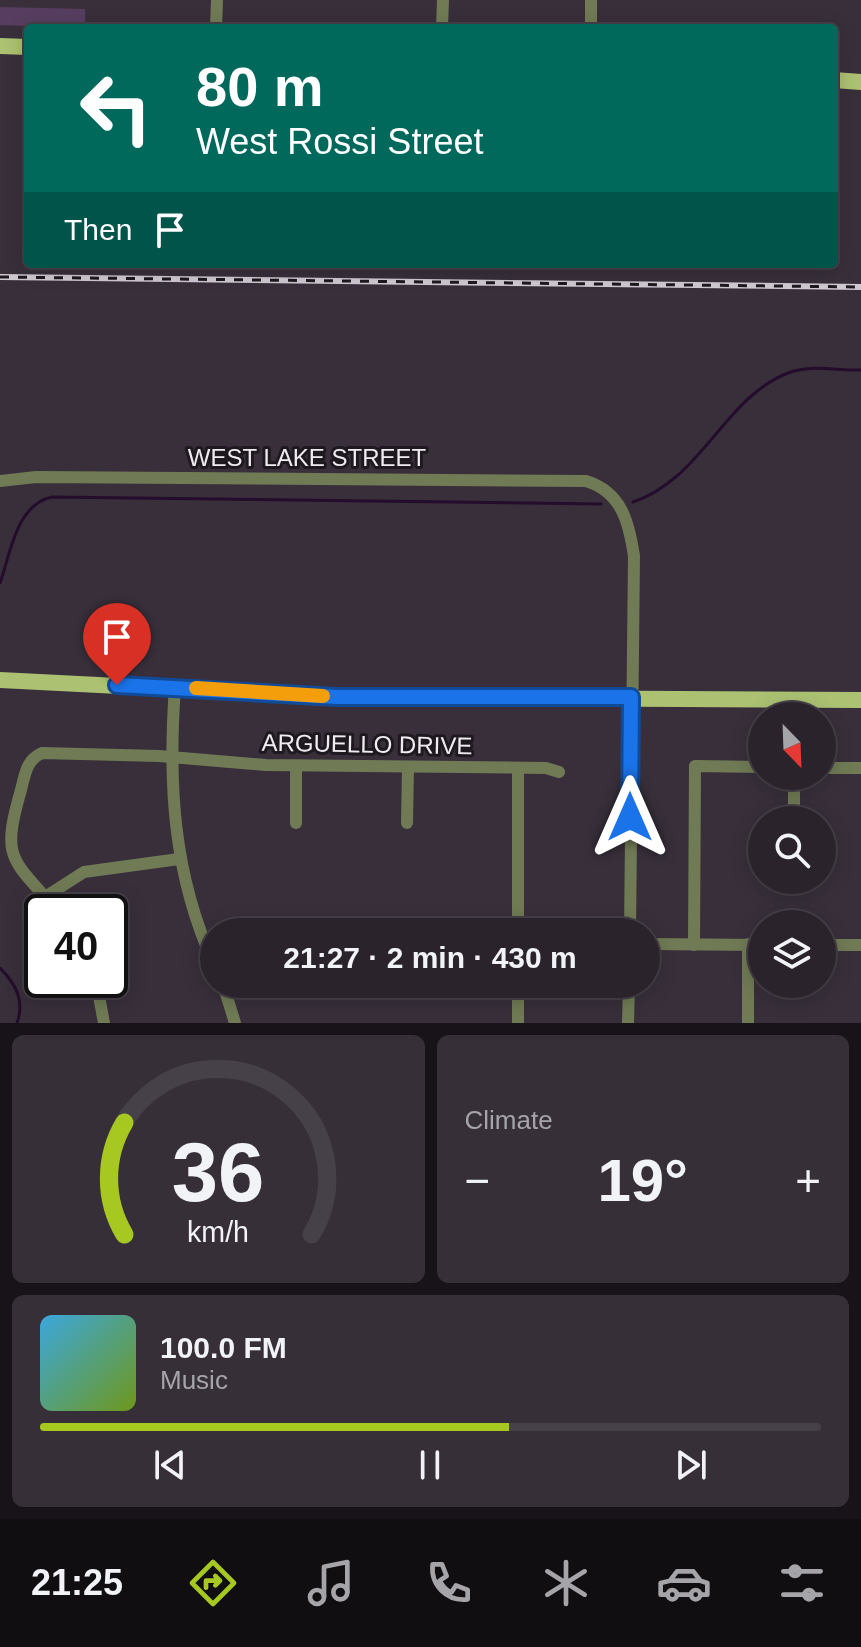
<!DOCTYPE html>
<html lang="en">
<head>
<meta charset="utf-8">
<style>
  body { margin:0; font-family:Helvetica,sans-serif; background:#362f38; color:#f1f3f6; height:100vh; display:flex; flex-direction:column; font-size:30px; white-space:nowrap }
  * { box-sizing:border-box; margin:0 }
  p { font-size:26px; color:#a5a4a9 }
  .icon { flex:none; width:44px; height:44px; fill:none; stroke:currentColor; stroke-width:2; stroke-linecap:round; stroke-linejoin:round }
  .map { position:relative; height:1023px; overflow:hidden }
  .details { display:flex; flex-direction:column; gap:12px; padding:12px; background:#171318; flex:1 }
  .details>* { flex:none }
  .banner { position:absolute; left:24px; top:24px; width:814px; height:244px; border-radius:8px; box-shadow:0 4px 20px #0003,0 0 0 2px #464048; background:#00695c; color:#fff; overflow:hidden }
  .needle { width:52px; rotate:157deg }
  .buttons { position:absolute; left:748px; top:702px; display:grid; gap:16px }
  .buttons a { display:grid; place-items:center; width:88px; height:88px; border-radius:50%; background:#2a232c; box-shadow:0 4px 20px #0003,0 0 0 2px #464048; font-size:40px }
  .speed { position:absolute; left:24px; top:894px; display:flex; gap:16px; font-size:40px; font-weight:700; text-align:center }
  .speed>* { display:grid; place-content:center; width:104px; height:104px; border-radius:50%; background:#2a232c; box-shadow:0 4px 20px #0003,0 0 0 2px #464048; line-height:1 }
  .speed .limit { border:4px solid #111; border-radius:12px; background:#fff; color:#111 }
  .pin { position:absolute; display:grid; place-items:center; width:68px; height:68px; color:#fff; margin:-82px -34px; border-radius:50% 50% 50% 0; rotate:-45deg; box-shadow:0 0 8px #0007 }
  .pin .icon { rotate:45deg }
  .me { position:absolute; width:88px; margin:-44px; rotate:0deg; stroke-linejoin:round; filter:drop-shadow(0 0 6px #0008) }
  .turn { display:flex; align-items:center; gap:28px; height:168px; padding:0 40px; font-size:36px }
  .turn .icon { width:104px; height:104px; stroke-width:2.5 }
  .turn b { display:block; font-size:56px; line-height:68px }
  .then { display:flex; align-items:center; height:76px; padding:0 40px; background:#0003; gap:16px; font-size:30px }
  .big { font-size:60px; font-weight:800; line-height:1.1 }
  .details .widget { flex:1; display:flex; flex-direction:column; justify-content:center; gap:12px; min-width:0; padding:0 28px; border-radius:12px; background:#362f38 }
  .details .dial { align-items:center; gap:0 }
  .dial svg { height:208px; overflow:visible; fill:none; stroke:#464048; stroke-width:7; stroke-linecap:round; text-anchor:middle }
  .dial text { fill:#f1f3f6; stroke:none }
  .song { display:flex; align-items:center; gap:24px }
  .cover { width:96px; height:96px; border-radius:12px; background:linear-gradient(135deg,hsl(200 70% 55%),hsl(80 70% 35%)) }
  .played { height:8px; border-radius:4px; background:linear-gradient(90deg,#a6c821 60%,#464048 60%) }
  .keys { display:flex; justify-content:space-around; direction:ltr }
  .heat { display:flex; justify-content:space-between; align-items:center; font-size:44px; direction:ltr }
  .details .tiles { flex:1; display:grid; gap:12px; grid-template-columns:1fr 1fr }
  .widget:last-child { grid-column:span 2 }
  .trip { position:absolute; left:200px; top:918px; width:460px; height:80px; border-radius:40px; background:#2a232c; box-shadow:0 4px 20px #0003,0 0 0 2px #464048; font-weight:800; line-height:80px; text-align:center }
  .tab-bar { display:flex; height:128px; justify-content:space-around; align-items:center; background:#110e12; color:#a5a4a9 }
  .tab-bar .icon { width:56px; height:56px }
  .tab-bar .active { color:#a6c821 }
  .tab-bar b { font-size:36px; color:#f1f3f6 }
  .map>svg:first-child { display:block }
</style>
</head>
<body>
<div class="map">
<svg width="861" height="1023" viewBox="0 0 861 1023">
  <rect width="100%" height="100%" fill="#382f3b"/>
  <polygon fill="#573e60" points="0,7 85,9 85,28 0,25"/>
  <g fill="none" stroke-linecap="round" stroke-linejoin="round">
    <g stroke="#240c2c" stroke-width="3">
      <path d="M633,502C701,480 725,397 788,373C810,364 837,371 861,370"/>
      <path d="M0,583C11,552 16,505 52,497L601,504"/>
      <path d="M0,968C16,984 25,1001 17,1023"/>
    </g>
    <g stroke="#707b55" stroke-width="12">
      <polyline points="591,0 591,28"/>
      <polyline points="216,28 217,0"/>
      <polyline points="442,28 443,0"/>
      <path d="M0,481L36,477L586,481C622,492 629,523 634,556L630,932"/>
      <path d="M175,687C168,783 173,875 214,964"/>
      <polyline points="296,766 296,823"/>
      <polyline points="822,768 861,768"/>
      <polyline points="794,820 794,776"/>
      <polyline points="407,823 408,767"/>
      <polyline points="45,897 84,872 179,859"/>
      <path d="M58,912C13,858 0,862 21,790C25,775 26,760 42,753L159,756L266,765L546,768L559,772"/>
      <polyline points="518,932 518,768"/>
      <polyline points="646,944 762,945"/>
      <polyline points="748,944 748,1023"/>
      <polyline points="694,945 695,766 762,767"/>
      <polyline points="822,945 861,945"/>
      <polyline points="96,980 104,1023"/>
      <polyline points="223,984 235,1023"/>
      <polyline points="518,984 518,1023"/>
      <polyline points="628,1023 629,984"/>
    </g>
    <g stroke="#acc272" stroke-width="16">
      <polyline points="0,46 28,47"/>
      <polyline points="834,80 861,82"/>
      <polyline points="0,680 337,697 861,700"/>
    </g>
    <g stroke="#d0c9d2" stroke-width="6">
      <polyline id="rail" points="0,277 861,287"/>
    </g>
    <use href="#rail" stroke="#1d191e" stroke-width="3" stroke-dasharray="9" stroke-linecap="butt"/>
  </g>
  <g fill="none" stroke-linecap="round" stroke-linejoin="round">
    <g stroke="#114b97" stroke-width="20">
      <polyline id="route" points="117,685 337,697 631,697 630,817"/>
    </g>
    <use href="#route" stroke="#1a73e8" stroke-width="14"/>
    <polyline stroke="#f59e0b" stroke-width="14" points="196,688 323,696"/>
  </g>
  <g text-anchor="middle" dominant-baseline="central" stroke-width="6" stroke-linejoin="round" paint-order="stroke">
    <g font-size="24" fill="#f0eaf2" stroke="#1d191e">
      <text x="307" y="457">WEST LAKE STREET</text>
      <text transform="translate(367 744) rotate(1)">ARGUELLO DRIVE</text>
    </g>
  </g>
</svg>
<div class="buttons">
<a><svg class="needle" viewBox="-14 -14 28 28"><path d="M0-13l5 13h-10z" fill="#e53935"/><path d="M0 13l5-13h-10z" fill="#a5a4a9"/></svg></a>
<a><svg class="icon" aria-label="search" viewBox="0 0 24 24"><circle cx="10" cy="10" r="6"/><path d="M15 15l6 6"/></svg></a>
<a><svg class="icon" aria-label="layers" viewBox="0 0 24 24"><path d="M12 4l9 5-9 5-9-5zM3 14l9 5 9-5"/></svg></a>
</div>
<div class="speed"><div class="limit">40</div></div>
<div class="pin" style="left:117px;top:685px;background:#d93025"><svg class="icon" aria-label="arrive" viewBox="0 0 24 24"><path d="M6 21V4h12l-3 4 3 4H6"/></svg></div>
<svg class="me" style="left:630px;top:817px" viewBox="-20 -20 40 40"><path d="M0-17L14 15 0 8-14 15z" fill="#1a73e8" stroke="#fff" stroke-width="4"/></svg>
<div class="trip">21:27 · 2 min · 430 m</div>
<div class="banner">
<div class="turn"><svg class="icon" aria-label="left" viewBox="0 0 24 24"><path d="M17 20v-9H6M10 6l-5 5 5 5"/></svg><div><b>80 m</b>West Rossi Street</div></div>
<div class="then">Then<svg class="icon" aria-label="arrive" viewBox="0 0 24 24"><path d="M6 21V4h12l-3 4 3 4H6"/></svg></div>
</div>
</div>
<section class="details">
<div class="tiles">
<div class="widget dial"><svg viewBox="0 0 100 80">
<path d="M14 69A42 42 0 1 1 86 69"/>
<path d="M14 69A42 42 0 0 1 14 26" stroke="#a6c821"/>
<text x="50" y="56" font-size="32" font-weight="700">36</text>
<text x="50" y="72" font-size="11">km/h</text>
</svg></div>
<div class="widget"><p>Climate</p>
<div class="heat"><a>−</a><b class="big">19°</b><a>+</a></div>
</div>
<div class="widget">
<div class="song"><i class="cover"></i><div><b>100.0 FM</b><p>Music</p></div></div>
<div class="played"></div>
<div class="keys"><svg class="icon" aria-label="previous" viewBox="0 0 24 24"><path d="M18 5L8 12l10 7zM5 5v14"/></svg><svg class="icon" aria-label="pause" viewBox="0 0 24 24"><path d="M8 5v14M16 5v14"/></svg><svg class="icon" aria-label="next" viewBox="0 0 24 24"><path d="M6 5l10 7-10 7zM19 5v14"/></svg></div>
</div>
</div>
</section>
<nav class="tab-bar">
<b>21:25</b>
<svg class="icon active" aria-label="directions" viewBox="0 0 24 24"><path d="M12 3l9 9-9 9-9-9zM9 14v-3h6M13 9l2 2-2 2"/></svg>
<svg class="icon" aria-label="music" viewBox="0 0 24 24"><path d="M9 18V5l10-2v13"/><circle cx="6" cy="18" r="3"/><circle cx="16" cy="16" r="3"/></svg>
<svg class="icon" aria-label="phone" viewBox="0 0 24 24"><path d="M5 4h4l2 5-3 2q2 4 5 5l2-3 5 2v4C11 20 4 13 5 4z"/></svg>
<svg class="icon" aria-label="climate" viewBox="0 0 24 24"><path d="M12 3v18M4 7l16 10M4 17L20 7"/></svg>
<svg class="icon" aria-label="car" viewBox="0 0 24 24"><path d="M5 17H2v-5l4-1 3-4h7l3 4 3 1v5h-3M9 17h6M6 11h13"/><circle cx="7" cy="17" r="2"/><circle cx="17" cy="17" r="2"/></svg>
<svg class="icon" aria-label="filters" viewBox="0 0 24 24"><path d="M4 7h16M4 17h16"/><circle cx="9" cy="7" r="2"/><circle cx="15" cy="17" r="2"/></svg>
</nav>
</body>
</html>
